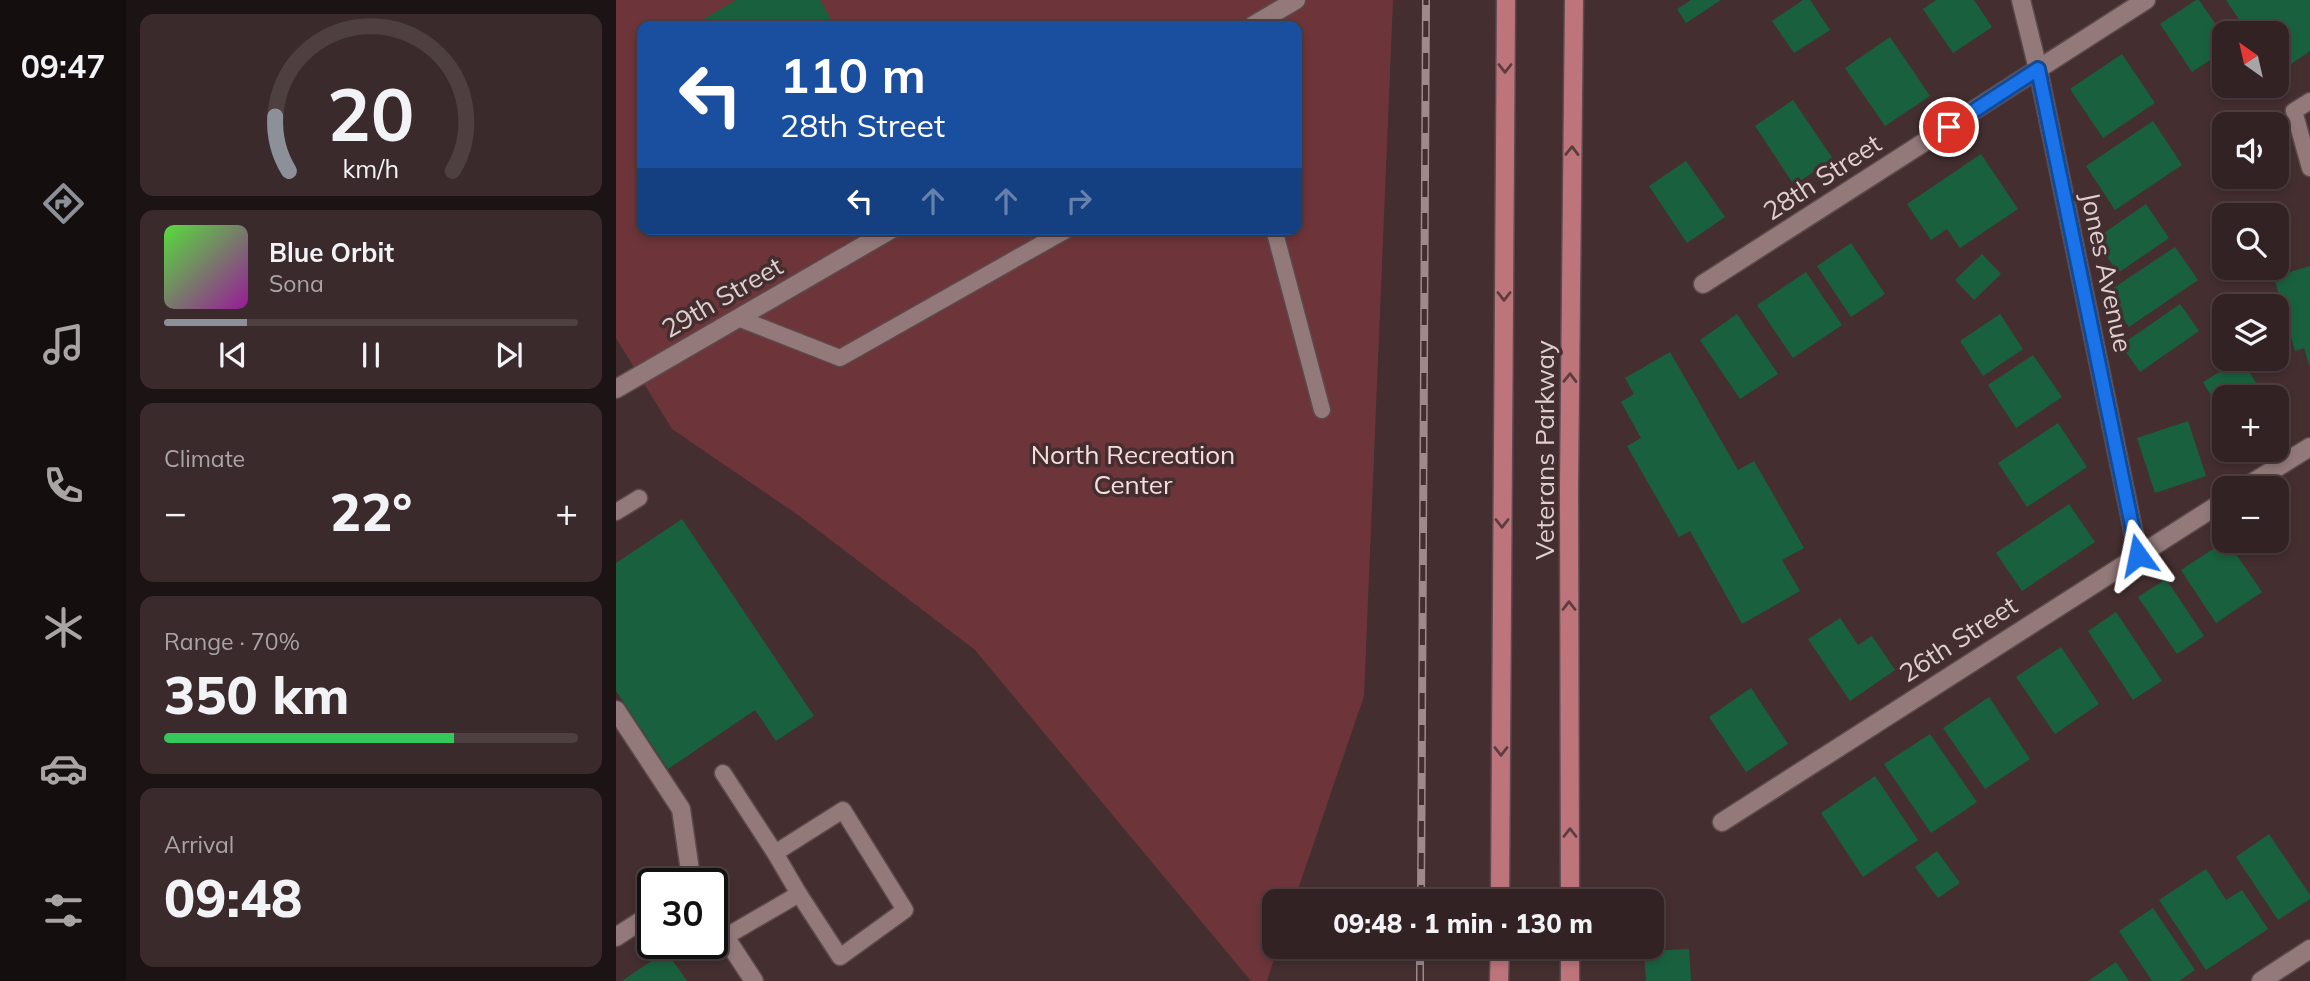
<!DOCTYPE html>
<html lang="en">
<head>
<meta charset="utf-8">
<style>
  body { margin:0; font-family:Mulish,sans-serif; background:#3b2a2c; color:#f1f3f6; height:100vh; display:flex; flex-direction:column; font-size:26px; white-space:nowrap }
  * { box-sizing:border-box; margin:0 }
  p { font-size:23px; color:#a9a4a6 }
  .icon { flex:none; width:38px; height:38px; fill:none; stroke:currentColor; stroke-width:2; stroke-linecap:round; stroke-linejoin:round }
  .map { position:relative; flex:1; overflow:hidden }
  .sheet { display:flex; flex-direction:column; gap:14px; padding:14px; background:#1c1314; width:490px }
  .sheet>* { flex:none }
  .guide { position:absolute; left:21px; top:21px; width:665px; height:214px; border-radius:14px; box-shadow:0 4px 10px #0003,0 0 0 2px #4e3f41; background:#1a4fa0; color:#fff; overflow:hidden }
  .needle { width:46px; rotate:326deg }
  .fabs { position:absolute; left:1596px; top:21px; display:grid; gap:14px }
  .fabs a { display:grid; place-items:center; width:77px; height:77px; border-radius:14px; background:#332224; box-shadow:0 4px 10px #0003,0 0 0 2px #4e3f41; font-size:35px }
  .speed { position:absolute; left:21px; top:868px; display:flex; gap:14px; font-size:35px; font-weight:700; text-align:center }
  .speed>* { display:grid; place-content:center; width:91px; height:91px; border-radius:50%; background:#332224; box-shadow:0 4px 10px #0003,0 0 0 2px #4e3f41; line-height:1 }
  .speed .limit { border:4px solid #111; border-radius:10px; background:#fff; color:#111 }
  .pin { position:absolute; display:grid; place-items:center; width:60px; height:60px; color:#fff; margin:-30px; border:4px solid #fff; border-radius:50%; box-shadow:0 2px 7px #0007 }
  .me { position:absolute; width:77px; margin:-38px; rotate:348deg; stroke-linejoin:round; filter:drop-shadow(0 0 5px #0008) }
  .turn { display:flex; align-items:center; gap:24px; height:147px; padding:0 28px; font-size:32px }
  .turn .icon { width:91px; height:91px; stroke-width:2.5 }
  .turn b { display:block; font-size:49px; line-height:60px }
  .lanes { display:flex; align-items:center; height:66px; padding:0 28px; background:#0003; justify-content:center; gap:35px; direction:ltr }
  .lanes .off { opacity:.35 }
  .big { font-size:52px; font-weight:800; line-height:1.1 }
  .sheet .tile { flex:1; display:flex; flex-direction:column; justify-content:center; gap:10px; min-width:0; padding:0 24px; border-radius:14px; background:#3b2a2c }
  .sheet .dial { align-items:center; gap:0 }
  .dial svg { height:182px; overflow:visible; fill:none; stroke:#4e3f41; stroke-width:7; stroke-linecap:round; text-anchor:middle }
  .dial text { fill:#f1f3f6; stroke:none }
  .song { display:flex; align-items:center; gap:21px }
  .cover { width:84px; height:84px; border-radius:10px; background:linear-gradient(135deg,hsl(110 70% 55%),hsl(300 70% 35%)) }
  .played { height:7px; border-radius:4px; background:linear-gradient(90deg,#8c9099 20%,#4e3f41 20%) }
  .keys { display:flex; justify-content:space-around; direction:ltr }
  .heat { display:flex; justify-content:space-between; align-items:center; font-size:38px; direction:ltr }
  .charge { height:10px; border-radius:5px; background:linear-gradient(90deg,#34c759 70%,#4e3f41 0) }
  .trip { position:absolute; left:646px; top:889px; width:402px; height:70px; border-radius:14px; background:#332224; box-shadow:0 4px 10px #0003,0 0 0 2px #4e3f41; font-weight:800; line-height:70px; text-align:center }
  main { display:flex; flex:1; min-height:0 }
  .tab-bar { display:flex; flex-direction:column; width:126px; justify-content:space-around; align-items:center; background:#140e0e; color:#a9a4a6 }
  .tab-bar .icon { width:49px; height:49px }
  .tab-bar .on { color:#8c9099 }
  .tab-bar b { font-size:32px; color:#f1f3f6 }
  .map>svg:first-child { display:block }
</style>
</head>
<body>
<main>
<nav class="tab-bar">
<b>09:47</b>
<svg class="icon on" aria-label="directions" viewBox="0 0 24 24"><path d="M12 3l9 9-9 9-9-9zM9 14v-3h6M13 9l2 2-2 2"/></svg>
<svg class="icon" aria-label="music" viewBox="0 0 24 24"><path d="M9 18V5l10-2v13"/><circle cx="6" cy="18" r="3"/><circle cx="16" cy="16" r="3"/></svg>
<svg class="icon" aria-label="phone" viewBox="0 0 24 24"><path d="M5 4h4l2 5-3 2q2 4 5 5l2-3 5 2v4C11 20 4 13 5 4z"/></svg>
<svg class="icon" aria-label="climate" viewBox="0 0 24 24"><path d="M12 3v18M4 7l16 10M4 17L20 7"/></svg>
<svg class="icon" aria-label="car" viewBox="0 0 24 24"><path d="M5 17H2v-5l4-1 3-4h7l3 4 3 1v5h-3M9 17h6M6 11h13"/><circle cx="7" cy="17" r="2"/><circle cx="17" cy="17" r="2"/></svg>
<svg class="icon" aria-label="filters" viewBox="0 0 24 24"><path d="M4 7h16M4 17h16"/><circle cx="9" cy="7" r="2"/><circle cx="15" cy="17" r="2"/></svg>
</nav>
<section class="sheet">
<div class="tile dial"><svg viewBox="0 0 100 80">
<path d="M14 69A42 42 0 1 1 86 69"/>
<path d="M14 69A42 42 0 0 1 8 45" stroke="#8c9099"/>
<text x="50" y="56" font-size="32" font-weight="700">20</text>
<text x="50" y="72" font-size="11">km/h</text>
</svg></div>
<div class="tile">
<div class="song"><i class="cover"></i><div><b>Blue Orbit</b><p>Sona</p></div></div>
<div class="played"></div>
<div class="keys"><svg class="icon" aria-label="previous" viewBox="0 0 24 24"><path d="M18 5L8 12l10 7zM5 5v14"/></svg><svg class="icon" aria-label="pause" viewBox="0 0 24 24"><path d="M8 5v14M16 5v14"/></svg><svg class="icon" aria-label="next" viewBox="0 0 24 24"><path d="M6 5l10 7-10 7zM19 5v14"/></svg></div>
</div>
<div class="tile"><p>Climate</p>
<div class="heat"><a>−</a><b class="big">22°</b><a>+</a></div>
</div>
<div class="tile"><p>Range · 70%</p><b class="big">350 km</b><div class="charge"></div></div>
<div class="tile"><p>Arrival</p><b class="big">09:48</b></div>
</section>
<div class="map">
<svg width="1694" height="981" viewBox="0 0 1694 981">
  <rect width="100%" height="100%" fill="#442e30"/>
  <path fill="#6d353a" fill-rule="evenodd" d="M0,0H777L748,696L678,901H658V947H662L651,981H635L359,650L182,515L56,429L0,338ZM26,26H681V229H26Z"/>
  <g fill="#19613e">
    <polygon points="120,0 204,0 219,26 76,26"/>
    <polygon points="1075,0 1105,0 1070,23 1061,9"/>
    <polygon points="1187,0 1194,0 1214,30 1178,53 1156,21"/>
    <polygon points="1320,0 1358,0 1376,27 1337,53 1307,9"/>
    <polygon points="1580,0 1583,0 1608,37 1608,51 1576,72 1544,24"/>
    <polygon points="1610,0 1694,0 1694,51 1661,74 1661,33 1632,33"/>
    <polygon points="1274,37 1314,96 1269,126 1229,68"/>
    <polygon points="1506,54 1539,103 1487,138 1454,89"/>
    <polygon points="1177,100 1217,159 1178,185 1139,126"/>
    <polygon points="1537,121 1566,165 1499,210 1470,166"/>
    <polygon points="1365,154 1402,209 1344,248 1331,229 1315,240 1291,204"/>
    <polygon points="1070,161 1109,217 1071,243 1033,186"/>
    <polygon points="1530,204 1553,238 1502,273 1479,239"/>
    <polygon points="1235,243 1269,294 1235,317 1201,266"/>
    <polygon points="1559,247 1582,280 1513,327 1490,293"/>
    <polygon points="1366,254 1385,274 1358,300 1339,280"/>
    <polygon points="1694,266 1694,365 1693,365 1688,348 1679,351 1658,277"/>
    <polygon points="1190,272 1226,325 1177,358 1141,305"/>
    <polygon points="1564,304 1583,331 1524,372 1505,345"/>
    <polygon points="1121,314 1162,374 1124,399 1084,340"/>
    <polygon points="1384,314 1407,349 1367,376 1344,341"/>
    <polygon points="1054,352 1122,470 1138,461 1188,548 1166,560 1184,591 1126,624 1074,531 1063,537 1011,446 1025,438 1005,402 1018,394 1009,378"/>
    <polygon points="1417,355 1446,397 1400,428 1372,385"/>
    <polygon points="1625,359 1649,397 1608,397 1608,417 1587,382"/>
    <polygon points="1572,421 1590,476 1539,493 1521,438"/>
    <polygon points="1442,423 1471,467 1411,507 1382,463"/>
    <polygon points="1453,504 1479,542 1406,591 1380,553"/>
    <polygon points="66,519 198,716 160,741 139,710 52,769 0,691 0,563"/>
    <polygon points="1609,541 1611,541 1646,592 1600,623 1565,570"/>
    <polygon points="1550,579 1588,636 1561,654 1522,597"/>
    <polygon points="1500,612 1546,681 1517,700 1472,631"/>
    <polygon points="1224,618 1242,645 1256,636 1279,670 1234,701 1192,639"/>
    <polygon points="1445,647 1483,704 1439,734 1400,677"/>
    <polygon points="1135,688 1172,744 1130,772 1093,717"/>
    <polygon points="1373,697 1414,759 1369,789 1327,728"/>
    <polygon points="1314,734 1361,802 1315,833 1268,764"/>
    <polygon points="1259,776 1302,840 1247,877 1205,813"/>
    <polygon points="1653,834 1694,895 1694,899 1662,920 1620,857"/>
    <polygon points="1321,851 1344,883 1322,898 1299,867"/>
    <polygon points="1590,869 1610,900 1626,890 1652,929 1590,970 1543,900"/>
    <polygon points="1537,908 1579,970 1563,981 1536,981 1503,931"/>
    <polygon points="1073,949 1075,981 1030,981 1028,951"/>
    <polygon points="50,951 71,981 6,981"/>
    <polygon points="1500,962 1513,981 1472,981"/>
  </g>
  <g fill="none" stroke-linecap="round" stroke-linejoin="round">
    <g stroke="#5c4a4c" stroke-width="19">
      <g id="lane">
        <polyline points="1694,101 1678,111 1694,168"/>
        <polyline points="658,229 706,410"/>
        <polyline points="122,318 224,358 452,229"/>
        <polyline points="0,512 23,498"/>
        <polyline points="107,773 159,853 183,894 109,937"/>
        <polyline points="159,853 227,810 289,910 224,957 183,894"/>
      </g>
    </g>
    <g stroke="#5c4a4c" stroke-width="21">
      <g id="street">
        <polyline points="1405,0 1422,69 1522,554"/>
        <polyline points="636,26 680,0"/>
        <polyline points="1087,284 1530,0"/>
        <polyline points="0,389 276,229"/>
        <polyline points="1628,488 1694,447"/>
        <polyline points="0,710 65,809 76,884"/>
        <polyline points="1106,822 1608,501"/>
        <polyline points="96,917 138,981"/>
        <polyline points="0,937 37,913"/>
        <polyline points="1645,981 1694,949"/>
      </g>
    </g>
    <g stroke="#5c4a4c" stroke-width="21">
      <g id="primary">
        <polyline points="884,901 890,0"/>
        <polyline points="954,901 953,487 958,0"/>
        <polyline points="954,947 954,981"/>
        <polyline points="883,981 884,947"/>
      </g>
    </g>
    <use href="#lane" stroke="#93797a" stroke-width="16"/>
    <use href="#street" stroke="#93797a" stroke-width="18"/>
    <use href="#primary" stroke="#bd757b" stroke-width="18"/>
    <g stroke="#9d8b8c" stroke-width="8">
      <g id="rail">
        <polyline points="805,901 810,0"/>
        <polyline points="804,981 804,947"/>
      </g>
    </g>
    <use href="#rail" stroke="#442e30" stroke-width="5" stroke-dasharray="16" stroke-linecap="butt"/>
  </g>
  <defs><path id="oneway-chevron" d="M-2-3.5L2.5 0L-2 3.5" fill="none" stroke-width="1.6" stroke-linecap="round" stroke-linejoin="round" transform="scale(1.75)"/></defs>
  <g stroke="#5c3c3f">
    <use href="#oneway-chevron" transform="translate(889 68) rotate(90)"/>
    <use href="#oneway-chevron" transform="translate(956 151) rotate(-89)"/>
    <use href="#oneway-chevron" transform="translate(888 296) rotate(90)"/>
    <use href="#oneway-chevron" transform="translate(954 378) rotate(-89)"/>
    <use href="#oneway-chevron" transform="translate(886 523) rotate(90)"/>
    <use href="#oneway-chevron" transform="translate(953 606) rotate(-90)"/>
    <use href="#oneway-chevron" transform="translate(885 751) rotate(90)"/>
    <use href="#oneway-chevron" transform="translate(954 833) rotate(-90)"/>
  </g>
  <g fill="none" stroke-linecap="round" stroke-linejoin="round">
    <g stroke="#114b97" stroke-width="18">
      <polyline id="route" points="1333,127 1422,69 1522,555"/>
    </g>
    <use href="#route" stroke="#1a73e8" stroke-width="12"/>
  </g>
  <g text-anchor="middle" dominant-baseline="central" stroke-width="7" stroke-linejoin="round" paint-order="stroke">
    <g font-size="26" fill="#ded0d0" stroke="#442e30">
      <text transform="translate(1206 177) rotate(-33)">28th Street</text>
      <text transform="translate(1491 272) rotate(78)">Jones Avenue</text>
      <text transform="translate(106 297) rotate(-30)">29th Street</text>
      <text transform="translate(928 450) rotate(-90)">Veterans Parkway</text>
      <text transform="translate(1342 639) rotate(-33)">26th Street</text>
    </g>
    <g font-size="26" fill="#f7ddde" stroke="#442e30">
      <text x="517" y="454">North Recreation<tspan x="517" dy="30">Center</tspan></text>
    </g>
  </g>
</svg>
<div class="fabs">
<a><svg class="needle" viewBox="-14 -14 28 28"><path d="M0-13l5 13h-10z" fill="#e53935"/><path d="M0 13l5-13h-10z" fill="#a9a4a6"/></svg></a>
<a><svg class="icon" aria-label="sound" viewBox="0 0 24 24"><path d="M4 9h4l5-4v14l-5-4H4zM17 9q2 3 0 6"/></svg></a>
<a><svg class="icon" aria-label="search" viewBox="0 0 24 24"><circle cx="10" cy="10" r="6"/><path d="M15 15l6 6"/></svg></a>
<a><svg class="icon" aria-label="layers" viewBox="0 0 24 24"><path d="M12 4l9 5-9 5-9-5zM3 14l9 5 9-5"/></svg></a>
<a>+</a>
<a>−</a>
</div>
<div class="speed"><div class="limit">30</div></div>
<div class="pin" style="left:1333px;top:127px;background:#d93025"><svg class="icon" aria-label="arrive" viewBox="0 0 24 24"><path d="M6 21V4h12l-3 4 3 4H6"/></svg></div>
<svg class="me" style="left:1522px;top:555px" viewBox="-20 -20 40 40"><path d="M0-17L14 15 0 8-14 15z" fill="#1a73e8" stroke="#fff" stroke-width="4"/></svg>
<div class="trip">09:48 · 1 min · 130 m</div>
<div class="guide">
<div class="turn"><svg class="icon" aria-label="left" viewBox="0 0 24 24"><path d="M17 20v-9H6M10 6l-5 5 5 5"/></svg><div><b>110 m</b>28th Street</div></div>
<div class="lanes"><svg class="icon" aria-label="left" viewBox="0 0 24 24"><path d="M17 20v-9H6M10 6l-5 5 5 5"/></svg><svg class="icon off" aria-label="ahead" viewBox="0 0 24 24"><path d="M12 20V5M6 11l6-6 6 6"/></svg><svg class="icon off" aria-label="ahead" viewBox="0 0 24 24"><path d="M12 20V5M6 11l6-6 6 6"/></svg><svg class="icon off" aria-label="right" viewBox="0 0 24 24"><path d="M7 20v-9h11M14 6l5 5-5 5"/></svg></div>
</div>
</div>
</main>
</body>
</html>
